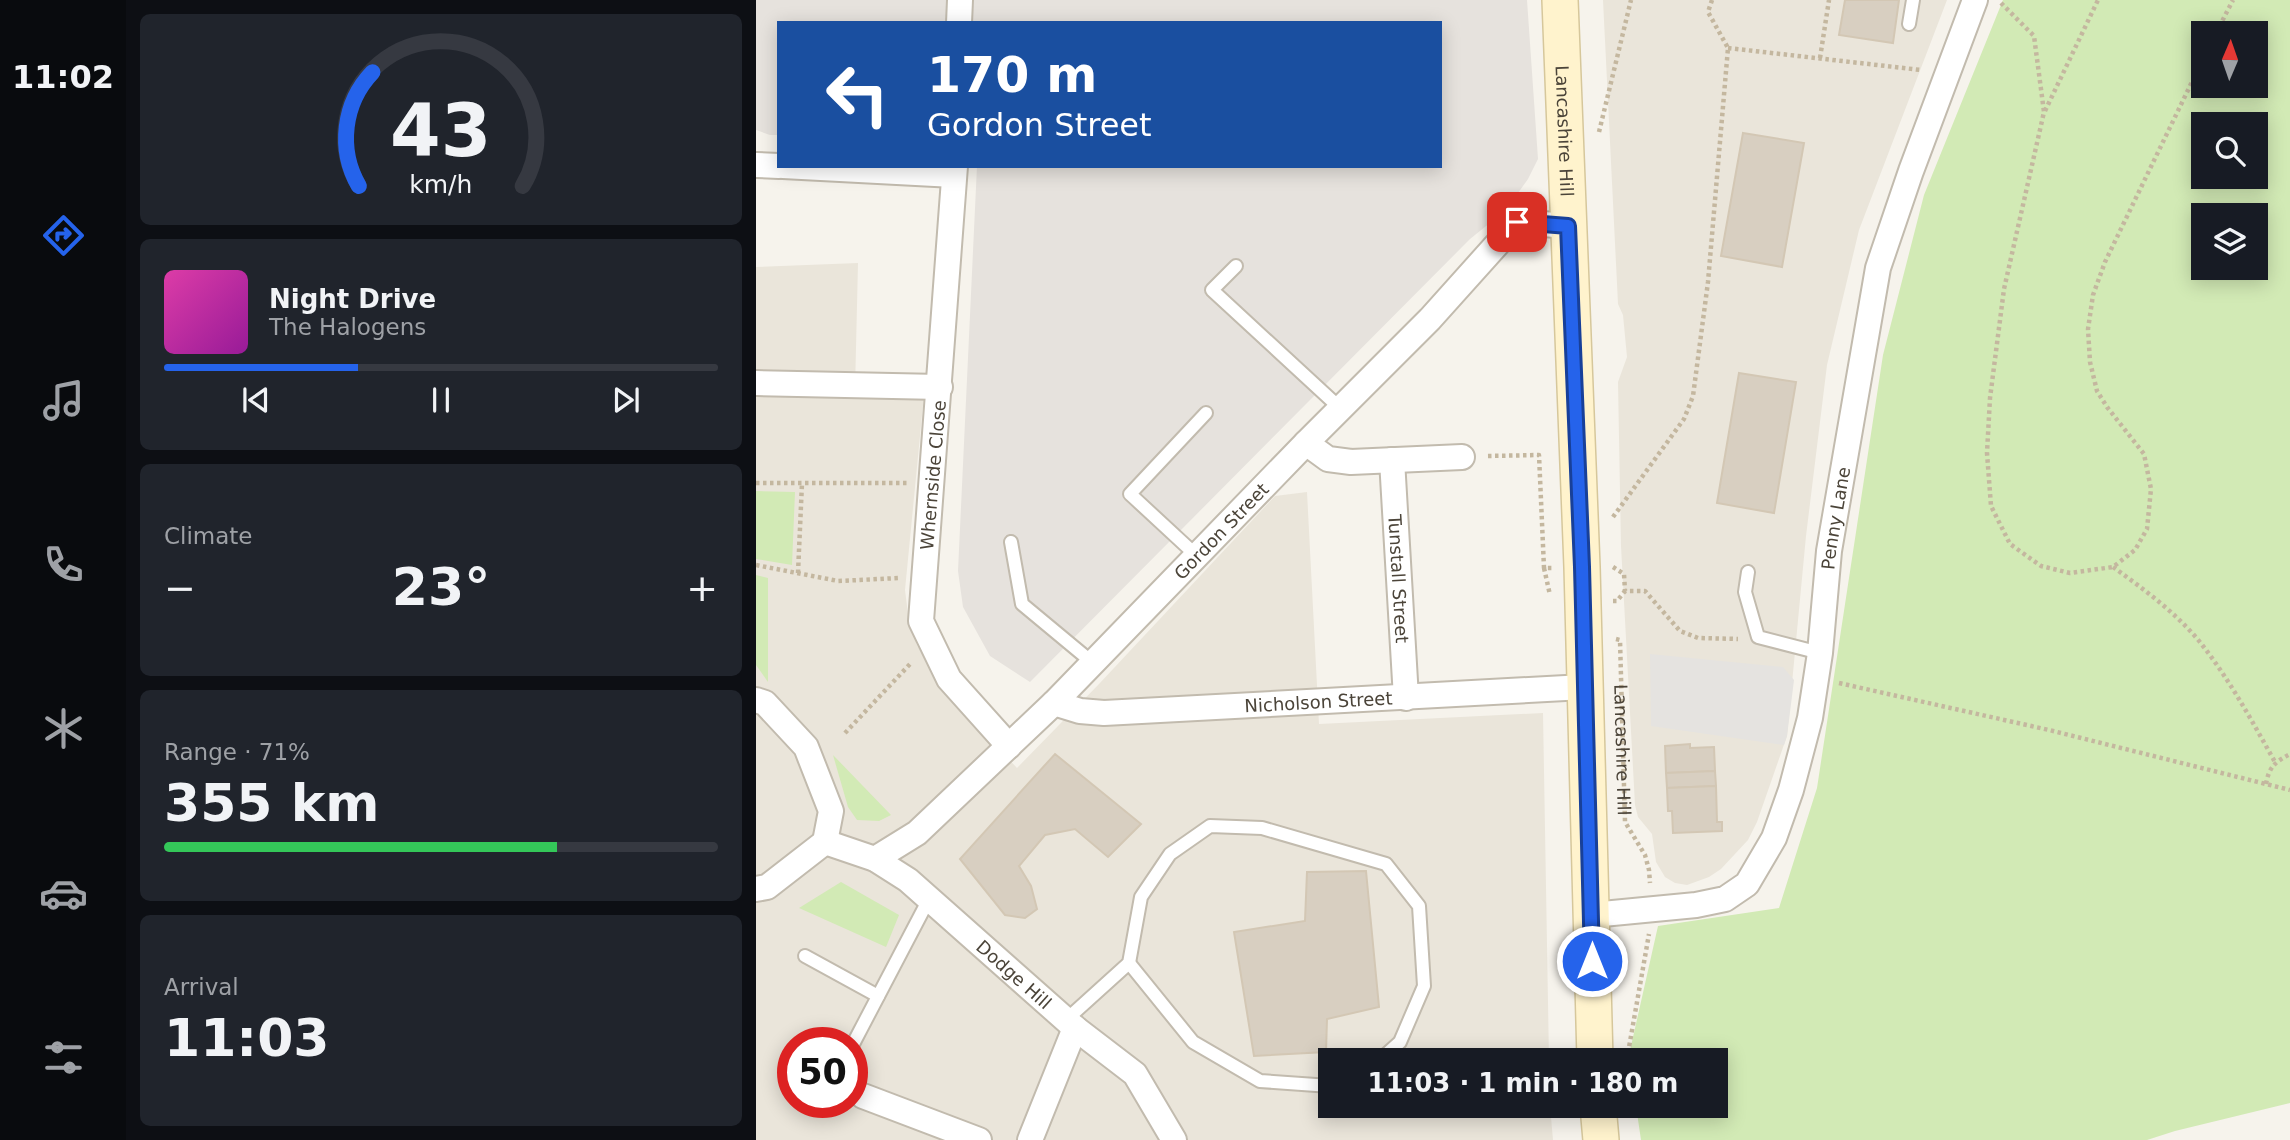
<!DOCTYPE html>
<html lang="en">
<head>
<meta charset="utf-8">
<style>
  body { margin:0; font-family:"DejaVu Sans",sans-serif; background:#20242c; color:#f1f3f6; height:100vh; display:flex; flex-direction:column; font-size:26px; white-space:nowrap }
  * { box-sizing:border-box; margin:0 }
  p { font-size:23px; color:#9ea1a6 }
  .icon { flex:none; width:38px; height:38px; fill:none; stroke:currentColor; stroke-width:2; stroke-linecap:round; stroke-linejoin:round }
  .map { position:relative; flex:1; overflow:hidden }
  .panel { display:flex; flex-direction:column; gap:14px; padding:14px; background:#0d0f14; width:630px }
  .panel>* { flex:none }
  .hud { position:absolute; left:21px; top:21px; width:665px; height:147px; border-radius:0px; box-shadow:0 4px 18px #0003; background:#1a4fa0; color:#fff; overflow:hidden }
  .needle { width:46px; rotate:2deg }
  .buttons { position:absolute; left:1435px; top:21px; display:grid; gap:14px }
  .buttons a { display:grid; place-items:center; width:77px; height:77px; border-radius:0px; background:#171b24; box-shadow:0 4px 18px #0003; font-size:35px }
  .speed { position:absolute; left:21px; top:1027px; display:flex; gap:14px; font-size:35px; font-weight:700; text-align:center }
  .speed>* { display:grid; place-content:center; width:91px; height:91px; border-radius:50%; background:#171b24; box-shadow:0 4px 18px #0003; line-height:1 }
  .speed .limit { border:10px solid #d22; background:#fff; color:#111 }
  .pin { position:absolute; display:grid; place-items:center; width:60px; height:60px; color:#fff; margin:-30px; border-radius:14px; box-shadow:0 4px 10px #0006 }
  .me { position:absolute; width:77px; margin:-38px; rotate:0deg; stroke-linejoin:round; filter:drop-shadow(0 0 5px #0008) }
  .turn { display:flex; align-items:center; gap:24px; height:147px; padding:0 35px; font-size:32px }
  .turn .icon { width:91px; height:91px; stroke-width:2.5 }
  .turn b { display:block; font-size:49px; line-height:60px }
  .big { font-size:52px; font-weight:700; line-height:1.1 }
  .panel .card { flex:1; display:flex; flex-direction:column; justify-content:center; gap:10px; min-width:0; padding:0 24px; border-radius:10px; background:#20242c }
  .panel .dial { align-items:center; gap:0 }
  .dial svg { height:182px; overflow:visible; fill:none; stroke:#363941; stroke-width:7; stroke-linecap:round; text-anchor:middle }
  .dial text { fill:#f1f3f6; stroke:none }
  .song { display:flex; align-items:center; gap:21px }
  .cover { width:84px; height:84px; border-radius:10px; background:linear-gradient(135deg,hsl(320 70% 55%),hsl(300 70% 35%)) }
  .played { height:7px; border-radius:4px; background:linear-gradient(90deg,#2563eb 35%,#363941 35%) }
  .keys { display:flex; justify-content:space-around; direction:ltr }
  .heat { display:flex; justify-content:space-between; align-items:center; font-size:38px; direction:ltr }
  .charge { height:10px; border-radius:5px; background:linear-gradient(90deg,#34c759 71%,#363941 0) }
  .trip { position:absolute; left:562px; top:1048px; width:410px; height:70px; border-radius:0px; background:#171b24; box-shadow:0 4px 18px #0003; font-weight:700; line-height:70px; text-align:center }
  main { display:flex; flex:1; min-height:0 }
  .menu { display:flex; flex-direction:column; width:126px; justify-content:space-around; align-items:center; background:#090b0e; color:#9ea1a6 }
  .menu .icon { width:49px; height:49px }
  .menu .active { color:#2563eb }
  .menu b { font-size:32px; color:#f1f3f6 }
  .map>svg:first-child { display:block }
</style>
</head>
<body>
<main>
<nav class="menu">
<b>11:02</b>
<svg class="icon active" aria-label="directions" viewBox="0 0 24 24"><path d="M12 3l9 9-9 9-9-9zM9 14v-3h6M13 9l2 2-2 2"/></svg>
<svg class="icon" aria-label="music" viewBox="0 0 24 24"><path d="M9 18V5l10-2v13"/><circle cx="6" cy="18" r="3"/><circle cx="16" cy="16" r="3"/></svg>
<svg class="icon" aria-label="phone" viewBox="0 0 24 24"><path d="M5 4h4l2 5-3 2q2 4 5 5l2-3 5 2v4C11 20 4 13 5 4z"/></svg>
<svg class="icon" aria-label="climate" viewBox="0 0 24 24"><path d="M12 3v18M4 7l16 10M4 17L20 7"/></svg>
<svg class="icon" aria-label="car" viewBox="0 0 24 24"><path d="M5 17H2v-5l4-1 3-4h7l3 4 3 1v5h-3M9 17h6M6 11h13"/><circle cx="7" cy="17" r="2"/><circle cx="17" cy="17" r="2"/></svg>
<svg class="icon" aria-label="filters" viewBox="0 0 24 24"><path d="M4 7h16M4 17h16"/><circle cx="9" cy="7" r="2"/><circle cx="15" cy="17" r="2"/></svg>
</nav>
<section class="panel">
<div class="card dial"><svg viewBox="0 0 100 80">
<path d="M14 69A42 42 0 1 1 86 69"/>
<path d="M14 69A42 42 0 0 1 20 19" stroke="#2563eb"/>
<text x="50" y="56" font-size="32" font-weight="700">43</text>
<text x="50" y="72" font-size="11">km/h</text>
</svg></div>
<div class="card">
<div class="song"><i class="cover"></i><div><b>Night Drive</b><p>The Halogens</p></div></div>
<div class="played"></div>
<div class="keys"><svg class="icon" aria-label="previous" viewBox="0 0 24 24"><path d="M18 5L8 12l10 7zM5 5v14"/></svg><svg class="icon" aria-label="pause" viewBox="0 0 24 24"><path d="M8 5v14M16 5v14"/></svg><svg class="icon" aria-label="next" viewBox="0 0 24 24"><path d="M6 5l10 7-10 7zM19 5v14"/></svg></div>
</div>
<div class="card"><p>Climate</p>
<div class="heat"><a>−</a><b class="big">23°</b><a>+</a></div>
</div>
<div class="card"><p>Range · 71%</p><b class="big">355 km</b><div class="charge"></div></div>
<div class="card"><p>Arrival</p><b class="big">11:03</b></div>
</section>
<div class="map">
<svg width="1534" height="1140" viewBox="0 0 1534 1140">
  <rect width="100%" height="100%" fill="#f6f3ec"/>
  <g fill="#eae5da" fill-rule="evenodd">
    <polygon points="847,0 1191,0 1103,230 1071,365 1050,536 1031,736 1001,822 992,840 965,869 953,877 931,885 919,883 909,877 900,862 896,834 882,817 879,805 865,546 862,382 871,357 867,315 862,304"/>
    <path d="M102,263L99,390L168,395L149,590L153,622L161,645L187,690L261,768L343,684L519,496L551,492L563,724L787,713L793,1060H574V1106H794L797,1140H0V267ZM37,1043H96V1102H37Z"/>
  </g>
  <polygon fill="#e6e2dd" points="0,0 771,0 782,159 772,179 750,210 714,239 274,682 234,656 207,607 202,571 221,166 684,166 684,23 23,23 23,135 14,135 0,130"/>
  <g fill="#d2eab5" fill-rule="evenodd">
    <path d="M1247,0H1534V1103L1419,1131L1391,1140H885L880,1106H959V1060H874L873,1055L902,926L1023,908L1061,788L1127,355L1168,195ZM1500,33V86H1447V33ZM1500,124V177H1447V124ZM1500,215V268H1447V215Z"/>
    <polygon points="0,491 39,492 36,565 0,559"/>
    <polygon points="0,575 12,578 12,682 0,665"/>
    <polygon points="77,755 135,815 123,821 101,820 92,807"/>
    <polygon points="85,882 143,915 130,947 43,908"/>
  </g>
  <polygon fill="#e5e3e0" points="894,654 1027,667 1038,680 1031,736 1028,745 895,726"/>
  <g fill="#d8cfc1" stroke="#d3c7b4" stroke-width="2">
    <polygon points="1089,0 1143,0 1137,43 1083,35"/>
    <polygon points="987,133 1048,143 1026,267 965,256"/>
    <polygon points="983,373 1040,382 1018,513 961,503"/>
    <polygon points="934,744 934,748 958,747 959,771 910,773 909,746"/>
    <polygon points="299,754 385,824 352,857 319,829 289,835 263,866 275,886 281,909 269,918 249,915 204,859"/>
    <polygon points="959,771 960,786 911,788 910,773"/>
    <polygon points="960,786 961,822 966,822 966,831 917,833 916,811 912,811 911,788"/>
    <polygon points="610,871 623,1007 571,1019 570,1052 498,1056 478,932 549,921 551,872"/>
  </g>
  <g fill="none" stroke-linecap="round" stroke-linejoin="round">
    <g stroke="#c2bbae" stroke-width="16">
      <g id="lane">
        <polyline points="1153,24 1157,0"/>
        <polyline points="480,266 456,290 585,409"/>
        <polyline points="255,542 266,604 337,663"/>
        <polyline points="441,556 374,494 450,413"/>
        <polyline points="992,572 989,592 1002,637 1064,653"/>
        <polyline points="49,956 122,996"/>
        <polyline points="373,963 437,1042 504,1081 574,1086"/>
        <polyline points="310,1020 373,963 385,897 414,854 454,826 506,828 630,864 663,906 668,986 644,1042 624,1060"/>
        <polyline points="96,1046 173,899"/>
        <polyline points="66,1105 67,1102"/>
      </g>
    </g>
    <g stroke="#c2bbae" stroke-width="28">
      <g id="street">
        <polyline points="203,23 204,0"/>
        <polyline points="0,165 23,166"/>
        <polyline points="27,166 198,175"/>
        <polyline points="199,166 165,621 193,679 253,746"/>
        <polyline points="0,383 184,387"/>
        <polyline points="550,443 572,459 595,462 706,457"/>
        <path id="s2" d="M636,460L650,698"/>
        <polyline points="0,700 9,703 50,747 75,811 69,842"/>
        <path id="s3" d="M298,703L324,711L348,713L828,687"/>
        <path id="s4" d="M69,842L119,859L152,880L319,1028L379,1074L418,1140"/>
        <path id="s5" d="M119,859L161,833L298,703L550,443L674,319L761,222L812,226"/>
        <polyline points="0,889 11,887 69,842"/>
        <path id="s6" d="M836,915L940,905L969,899L991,884L1018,838L1035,790L1054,718L1064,653L1073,551L1122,268L1155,171L1219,0"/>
        <polyline points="107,1096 223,1140"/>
        <polyline points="274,1140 319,1028"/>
      </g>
    </g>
    <g stroke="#d6c79b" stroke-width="38">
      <g id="secondary">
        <path id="s7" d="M804,0L826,567L839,1060"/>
        <polyline points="842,1106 845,1140"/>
      </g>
    </g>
    <g stroke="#c4b79f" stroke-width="4.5" stroke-dasharray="3.5 3.5" stroke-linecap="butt">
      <polyline points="1245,3 1278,36 1288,112 1248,289 1234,398 1231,453 1235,506 1254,544 1285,566 1314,573 1357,567 1379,550 1391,529 1395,489 1388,454 1351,407 1341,391 1334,362 1332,329 1337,295 1349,262 1447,59"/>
      <polyline points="1460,33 1477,0"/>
      <polyline points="972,48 1165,70"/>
      <polyline points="1064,58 1073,0"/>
      <polyline points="1289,111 1342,0"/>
      <polyline points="843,132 875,0"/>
      <polyline points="732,456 783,455 788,568 797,568"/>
      <polyline points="0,483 151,483"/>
      <polyline points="857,517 928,419 937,396 952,282 972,48 952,12 956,0"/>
      <polyline points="0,565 82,581 144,578"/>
      <polyline points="857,567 868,574 869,591 889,591 924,631 942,638 982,639"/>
      <path d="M1357,567C1389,590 1423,615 1447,646C1475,682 1497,723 1519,762"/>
      <polyline points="788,568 794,595"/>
      <polyline points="42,573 46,483"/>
      <polyline points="857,601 861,601 869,591"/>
      <path id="s1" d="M860,639L864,640L869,822L889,855L893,870L894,883"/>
      <polyline points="1083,683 1293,730 1534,790"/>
      <polyline points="89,733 155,663"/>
      <path d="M1510,784C1513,767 1519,762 1534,754"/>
      <polyline points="872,1053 893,934"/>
    </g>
    <use href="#lane" stroke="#fff" stroke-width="12"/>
    <use href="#street" stroke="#fff" stroke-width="24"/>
    <use href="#secondary" stroke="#fff3cd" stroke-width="35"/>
  </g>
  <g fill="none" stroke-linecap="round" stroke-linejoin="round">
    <g stroke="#184099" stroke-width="18">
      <polyline id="route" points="761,222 812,226 826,567 836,961"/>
    </g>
    <use href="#route" stroke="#2563eb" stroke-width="12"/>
  </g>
  <g text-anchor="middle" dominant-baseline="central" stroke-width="6" stroke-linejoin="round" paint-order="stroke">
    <g font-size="18" fill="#4b4439" stroke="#fff">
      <text stroke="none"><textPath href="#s7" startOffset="131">Lancashire Hill</textPath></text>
      <text transform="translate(177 475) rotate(-85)">Whernside Close</text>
      <text stroke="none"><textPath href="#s6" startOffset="541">Penny Lane</textPath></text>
      <text stroke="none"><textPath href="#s5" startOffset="478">Gordon Street</textPath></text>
      <text stroke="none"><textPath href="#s2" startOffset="119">Tunstall Street</textPath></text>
      <text stroke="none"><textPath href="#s3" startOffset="266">Nicholson Street</textPath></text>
      <text stroke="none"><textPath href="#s1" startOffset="114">Lancashire Hill</textPath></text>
      <text stroke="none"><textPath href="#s4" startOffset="234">Dodge Hill</textPath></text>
    </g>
  </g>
</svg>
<div class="buttons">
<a><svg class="needle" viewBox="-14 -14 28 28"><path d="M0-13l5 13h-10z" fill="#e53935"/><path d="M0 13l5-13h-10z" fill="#9ea1a6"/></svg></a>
<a><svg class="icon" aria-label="search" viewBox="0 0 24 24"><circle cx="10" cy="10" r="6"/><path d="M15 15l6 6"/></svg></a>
<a><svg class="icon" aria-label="layers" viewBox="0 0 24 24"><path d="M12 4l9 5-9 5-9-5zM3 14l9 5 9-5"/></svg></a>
</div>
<div class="speed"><div class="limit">50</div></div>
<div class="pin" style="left:761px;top:222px;background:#d93025"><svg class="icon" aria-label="arrive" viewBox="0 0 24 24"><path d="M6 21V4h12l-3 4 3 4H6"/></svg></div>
<svg class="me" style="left:836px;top:961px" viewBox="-20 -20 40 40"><circle r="17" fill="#2563eb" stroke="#fff" stroke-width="3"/><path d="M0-11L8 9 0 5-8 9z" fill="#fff"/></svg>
<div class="trip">11:03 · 1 min · 180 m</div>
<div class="hud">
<div class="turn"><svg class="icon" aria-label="left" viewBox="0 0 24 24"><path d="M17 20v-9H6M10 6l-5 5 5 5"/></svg><div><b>170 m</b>Gordon Street</div></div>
</div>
</div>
</main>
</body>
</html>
